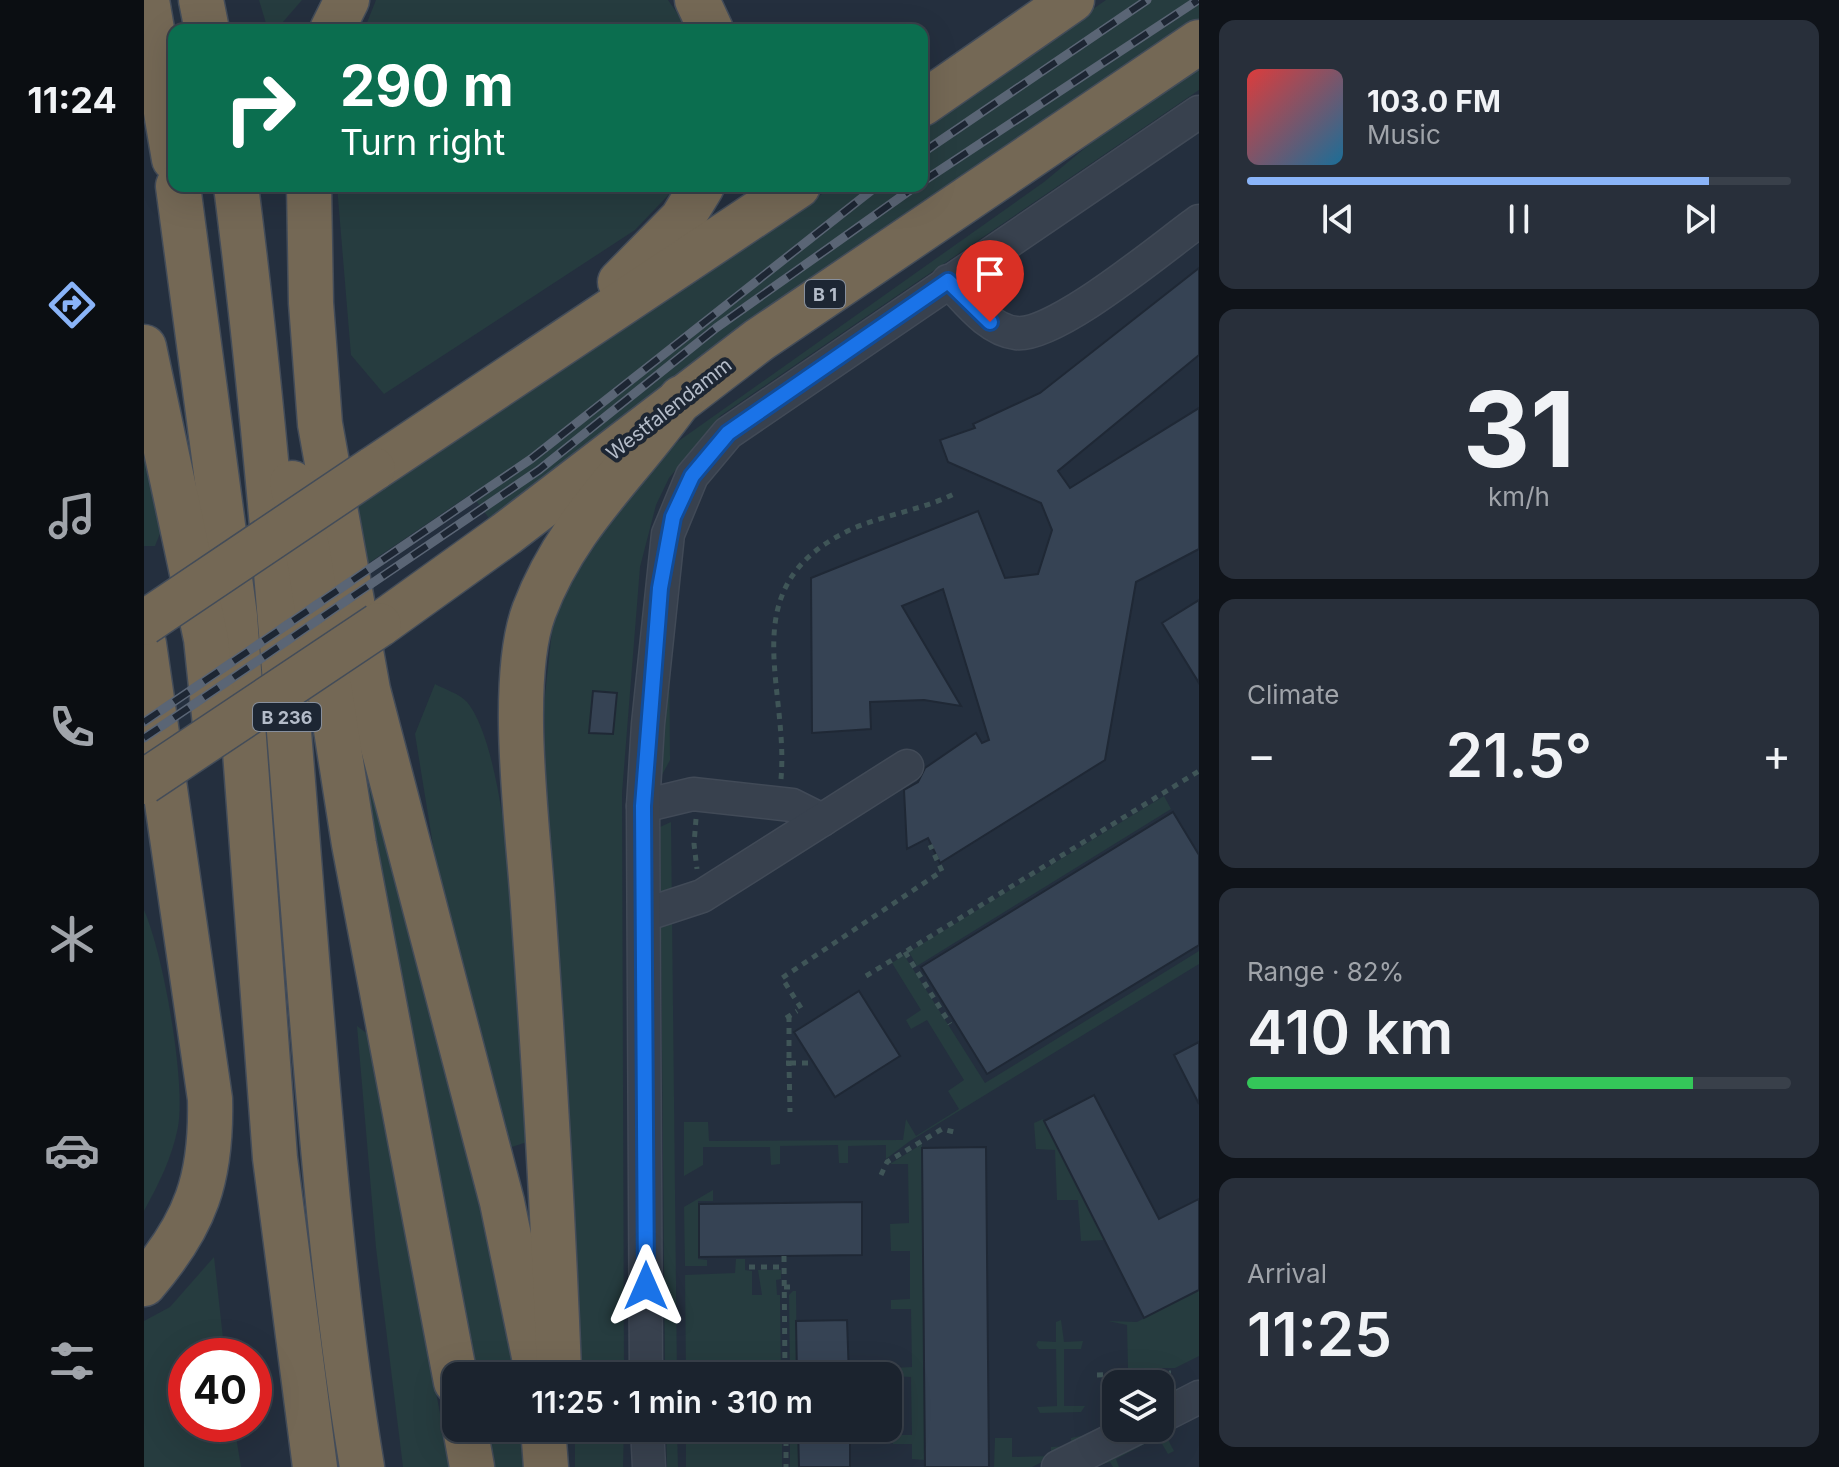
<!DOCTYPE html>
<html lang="en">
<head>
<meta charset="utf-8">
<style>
  body { margin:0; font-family:Inter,sans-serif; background:#282f3a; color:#f1f3f6; height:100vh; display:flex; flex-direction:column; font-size:30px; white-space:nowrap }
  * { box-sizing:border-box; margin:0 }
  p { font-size:26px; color:#a0a4aa }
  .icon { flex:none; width:44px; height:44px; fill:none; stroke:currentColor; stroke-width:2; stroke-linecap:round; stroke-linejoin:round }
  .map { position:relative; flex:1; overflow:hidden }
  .sheet { display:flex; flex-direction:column; gap:20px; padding:20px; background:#0f1319; width:640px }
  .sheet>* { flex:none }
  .banner { position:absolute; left:24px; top:24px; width:760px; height:168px; border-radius:16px; box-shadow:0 8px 32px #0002,0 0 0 2px #39404a; background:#0b6e4f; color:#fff; overflow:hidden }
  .tools { position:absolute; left:958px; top:1370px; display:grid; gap:16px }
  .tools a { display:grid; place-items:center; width:72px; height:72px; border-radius:16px; background:#1b232e; box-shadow:0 8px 32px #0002,0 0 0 2px #39404a; font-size:40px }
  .speed { position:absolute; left:24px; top:1338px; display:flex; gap:16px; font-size:40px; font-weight:700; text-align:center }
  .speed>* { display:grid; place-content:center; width:104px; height:104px; border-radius:50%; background:#1b232e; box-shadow:0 8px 32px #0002,0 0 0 2px #39404a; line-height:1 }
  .speed .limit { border:12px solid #d22; background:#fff; color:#111 }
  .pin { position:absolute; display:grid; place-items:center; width:68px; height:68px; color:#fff; margin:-82px -34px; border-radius:50% 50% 50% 0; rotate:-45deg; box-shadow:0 0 8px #0007 }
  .pin .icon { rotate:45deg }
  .me { position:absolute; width:88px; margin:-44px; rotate:0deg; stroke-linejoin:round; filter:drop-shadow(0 0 6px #0008) }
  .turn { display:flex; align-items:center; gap:28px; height:168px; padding:0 40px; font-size:36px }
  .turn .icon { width:104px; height:104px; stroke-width:2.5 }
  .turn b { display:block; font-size:56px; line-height:68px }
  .big { font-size:60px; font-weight:600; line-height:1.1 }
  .sheet .card { flex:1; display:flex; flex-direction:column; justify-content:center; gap:12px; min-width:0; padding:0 28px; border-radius:16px; background:#282f3a }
  .sheet .dial { align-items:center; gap:0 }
  .dial b { font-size:104px; line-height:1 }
  .song { display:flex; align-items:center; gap:24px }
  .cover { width:96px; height:96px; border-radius:12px; background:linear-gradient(135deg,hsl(0 70% 55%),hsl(200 70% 35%)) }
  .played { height:8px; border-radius:4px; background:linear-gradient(90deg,#8ab4f8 85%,#39404a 85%) }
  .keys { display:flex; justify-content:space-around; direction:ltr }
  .heat { display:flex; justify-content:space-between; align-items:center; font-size:44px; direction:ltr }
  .charge { height:12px; border-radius:6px; background:linear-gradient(90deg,#34c759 82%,#39404a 0) }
  .trip { position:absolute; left:298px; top:1362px; width:460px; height:80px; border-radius:16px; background:#1b232e; box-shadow:0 8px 32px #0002,0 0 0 2px #39404a; font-weight:600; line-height:80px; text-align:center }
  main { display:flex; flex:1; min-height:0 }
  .menu { display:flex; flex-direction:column; width:144px; justify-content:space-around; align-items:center; background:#0b0e12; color:#a0a4aa }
  .menu .icon { width:56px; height:56px }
  .menu .current { color:#8ab4f8 }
  .menu b { font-size:36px; color:#f1f3f6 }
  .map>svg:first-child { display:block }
</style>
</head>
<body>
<main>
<nav class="menu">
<b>11:24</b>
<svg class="icon current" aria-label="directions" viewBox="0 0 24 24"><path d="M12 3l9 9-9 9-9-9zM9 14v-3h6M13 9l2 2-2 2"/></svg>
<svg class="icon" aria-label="music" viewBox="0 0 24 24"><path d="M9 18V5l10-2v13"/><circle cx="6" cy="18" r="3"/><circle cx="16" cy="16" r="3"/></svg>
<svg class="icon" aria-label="phone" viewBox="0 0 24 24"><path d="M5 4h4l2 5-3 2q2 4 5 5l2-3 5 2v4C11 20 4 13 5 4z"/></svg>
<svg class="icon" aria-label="climate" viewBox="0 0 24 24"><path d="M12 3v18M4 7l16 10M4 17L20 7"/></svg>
<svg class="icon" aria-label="car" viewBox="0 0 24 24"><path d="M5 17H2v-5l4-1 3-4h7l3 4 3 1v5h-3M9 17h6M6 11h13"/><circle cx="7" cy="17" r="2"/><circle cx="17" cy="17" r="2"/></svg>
<svg class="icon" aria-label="filters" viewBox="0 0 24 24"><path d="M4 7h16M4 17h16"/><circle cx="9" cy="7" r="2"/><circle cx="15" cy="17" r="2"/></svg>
</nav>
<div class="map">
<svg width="1055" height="1467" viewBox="0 0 1055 1467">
  <rect width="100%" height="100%" fill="#242f3e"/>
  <g fill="#263c3f">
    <polygon points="115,0 158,0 132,30 124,30"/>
    <polygon points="232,0 524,0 545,30 220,30"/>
    <polygon points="962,0 1055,0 1055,21 347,521 327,494 216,569 207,525 214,505 690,186 778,186 778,127"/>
    <polygon points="1055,69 1055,90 576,416 525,478 512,505 496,567 478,793 480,1376 430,1376 404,875 400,704 412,594 494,474 536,440 900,182 959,133"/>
    <polygon points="193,186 533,186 491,230 240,394 207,355"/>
    <polygon points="0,426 21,521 11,546 0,546"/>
    <polygon points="525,615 526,760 511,788"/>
    <path d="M291,684C300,689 316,694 323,702C373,762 377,1053 383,1142L362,1149L299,907L271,734Z"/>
    <polygon points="211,689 379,1376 329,1376 198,698"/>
    <polygon points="1020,796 1027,809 773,966 765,952"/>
    <polygon points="527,822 533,1376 521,1376 516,827"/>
    <path d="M0,910C19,953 42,1081 34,1127C28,1158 15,1183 0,1211Z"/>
    <polygon points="1055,951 1055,964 766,1141 742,1159 742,1145 704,1146 704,1163 695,1163 694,1145 636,1146 636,1164 627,1165 626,1147 559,1147 559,1165 540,1176 540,1122 564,1122 565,1141 759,1140 762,1119 772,1136 815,1109 804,1091 820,1080 783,1020 767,1029 762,1020 777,1010 748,963 760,955 841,1083"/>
    <polygon points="213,1026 225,1035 306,1467 259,1467 232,1248"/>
    <polygon points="899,1119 961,1240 937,1241 934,1200 913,1200 911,1150 892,1149 890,1123"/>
    <polygon points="778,1144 781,1460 768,1459 768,1444 749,1444 749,1435 768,1435 767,1377 749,1376 749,1368 768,1367 767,1309 747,1309 747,1300 766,1299 766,1251 747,1251 746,1224 765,1223 764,1164 746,1164"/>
    <polygon points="569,1190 569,1201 554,1201 554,1259 563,1260 563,1266 541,1266 540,1207"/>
    <polygon points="70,1257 81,1356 42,1356 42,1424 90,1424 97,1467 0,1467 0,1321 26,1307"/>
    <polygon points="592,1259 601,1259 601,1270 608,1271 608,1295 618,1295 614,1270 637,1270 637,1279 632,1280 633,1295 636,1295 637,1376 542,1376 541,1275 591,1273"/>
    <polygon points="649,1291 652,1291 653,1376 646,1376 645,1295"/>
    <polygon points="1055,1291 1055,1356 1031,1368 984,1368 983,1325 964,1321 993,1322"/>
    <polygon points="917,1320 920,1342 939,1341 937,1349 920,1349 920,1406 941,1406 937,1412 896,1413 893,1407 913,1406 912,1349 895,1349 892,1345 894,1341 912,1342 912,1322"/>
    <polygon points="1055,1414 1021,1434 1030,1451 1024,1454 1014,1437 972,1459 975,1467 969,1467 966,1462 950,1467"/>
    <polygon points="339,1428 385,1428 388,1467 347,1467"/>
    <polygon points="431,1428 480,1428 479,1467 431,1467"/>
    <polygon points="522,1428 533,1428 534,1467 523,1467"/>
    <rect x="542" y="1428" width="96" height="39"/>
    <polygon points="646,1428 654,1428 655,1467 646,1467"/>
    <polygon points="937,1436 940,1441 888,1467 850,1467 851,1438 868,1438 868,1457 907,1456 907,1447 927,1446 927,1438"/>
  </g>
  <g fill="#364354" stroke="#1f2835" stroke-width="2">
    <polygon points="1055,268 1055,355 914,471 926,488 1055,408 1055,549 992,582 961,760 796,863 784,838 763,849 760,790 774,782 781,768 832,733 838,743 845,740 799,589 758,606 817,706 780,700 726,702 727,729 668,733 667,578 834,511 861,578 894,574 908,530 897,503 804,462 796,440 831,428 829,424 896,393"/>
    <polygon points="1055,600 1055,683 1018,623"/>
    <polygon points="449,691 473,693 469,734 445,733"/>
    <polygon points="1029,812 1055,855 1055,945 843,1074 777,967"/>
    <polygon points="715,991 756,1056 691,1097 650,1032"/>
    <polygon points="1055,1042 1055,1104 1030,1055"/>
    <polygon points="950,1095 1015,1219 1055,1199 1055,1290 1000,1318 900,1121"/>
    <polygon points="842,1147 845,1467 781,1467 778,1148"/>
    <polygon points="718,1202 718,1255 555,1257 555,1204"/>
    <polygon points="703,1320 705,1376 653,1376 652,1321"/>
    <polygon points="654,1428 706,1428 706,1467 655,1467"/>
  </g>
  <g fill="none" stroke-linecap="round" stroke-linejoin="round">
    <g stroke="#414a57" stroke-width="35">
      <g id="minor">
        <path d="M804,281C822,299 844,330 872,333C911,338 1020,246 1055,221"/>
        <polyline points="499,806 549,794 648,805 678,820"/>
        <polyline points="500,915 558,896 763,766"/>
        <polyline points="502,1376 499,806 504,724 524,534 548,476 584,433 1055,112"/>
        <polyline points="1016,1417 1055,1397"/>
        <polyline points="503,1428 505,1467"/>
        <polyline points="914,1467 993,1428"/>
      </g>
    </g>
    <g stroke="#434c59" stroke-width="47">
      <g id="highway">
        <polyline points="3,0 30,159"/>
        <polyline points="57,0 63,30"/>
        <polyline points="553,0 567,30"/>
        <polyline points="188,30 203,0"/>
        <polyline points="778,104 928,0"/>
        <polyline points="34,186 91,616 131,1158 171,1467"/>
        <path d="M92,186C125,443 142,701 163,959C177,1129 190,1299 218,1467"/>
        <polyline points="165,186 167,303 176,424 224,690 358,1202 394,1376"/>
        <polyline points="476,282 538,219 558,186"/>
        <polyline points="0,347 62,639 72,734"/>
        <polyline points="229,469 654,186"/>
        <polyline points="148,483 164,552 210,844 312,1382"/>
        <polyline points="235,625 362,534 615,340 1055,42"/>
        <path d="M0,644L66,1099C68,1178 52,1224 0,1284"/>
        <path d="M415,1370C409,1215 400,1060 389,905C384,828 364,681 390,611C423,523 485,472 537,398"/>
        <polyline points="321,1428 328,1467"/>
        <polyline points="399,1428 402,1467"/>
      </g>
    </g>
    <g stroke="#3f5557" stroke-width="5" stroke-dasharray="6 6" stroke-linecap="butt">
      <path d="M637,779C645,687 590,592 696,535C732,515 775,512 812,493"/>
      <polyline points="552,819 550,844 553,869"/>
      <polyline points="761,952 806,1024"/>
      <polyline points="722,976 1055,771"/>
      <polyline points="657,1008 638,978 798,871 786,845"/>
      <polyline points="645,1016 645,1063 670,1063"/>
      <polyline points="642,1018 653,1011"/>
      <polyline points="642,1063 645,1063 646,1112"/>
      <polyline points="737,1175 743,1162 798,1129 814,1133"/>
      <polyline points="640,1256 641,1376"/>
      <polyline points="605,1267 640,1267"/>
      <polyline points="640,1287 652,1287"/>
      <polyline points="953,1375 1027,1373"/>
      <polyline points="642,1428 642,1467"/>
    </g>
    <use href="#minor" stroke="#38414e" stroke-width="32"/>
    <use href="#highway" stroke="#746855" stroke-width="44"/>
    <g stroke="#5a6575" stroke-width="9">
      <g id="rail">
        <polyline points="778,153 1003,0"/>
        <polyline points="778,182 1054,0"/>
        <polyline points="0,722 387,459 733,186"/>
        <polyline points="0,738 395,470 572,328 772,186"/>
      </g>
    </g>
    <use href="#rail" stroke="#1d2633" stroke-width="6" stroke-dasharray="18" stroke-linecap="butt"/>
    <g stroke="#434c59" stroke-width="47" stroke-linecap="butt">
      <g id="highway-bridge">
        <polyline points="0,623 229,469"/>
        <polyline points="0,782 235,625"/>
      </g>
    </g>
    <use href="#highway-bridge" stroke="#746855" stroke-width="44"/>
  </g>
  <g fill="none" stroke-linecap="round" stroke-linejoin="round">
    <g stroke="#114b97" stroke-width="20">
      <polyline id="route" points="502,1286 499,806 516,588 529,517 548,476 584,433 804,281 846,322"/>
    </g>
    <use href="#route" stroke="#1a73e8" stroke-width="14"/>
  </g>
  <g text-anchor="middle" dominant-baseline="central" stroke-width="8" stroke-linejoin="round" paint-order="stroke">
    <g fill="#1d2633" stroke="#878f9c" stroke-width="2">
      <rect x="661" y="280" width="40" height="28" rx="6"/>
      <rect x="109" y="703" width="68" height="28" rx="6"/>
    </g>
    <g font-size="18" font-weight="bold" fill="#b4bcc9">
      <text x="681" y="294">B 1</text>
      <text x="143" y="717">B 236</text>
    </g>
    <g font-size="20" fill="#b4bcc9" stroke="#1d2633">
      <text transform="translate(525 409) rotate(-38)">Westfalendamm</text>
    </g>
  </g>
</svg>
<div class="tools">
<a><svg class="icon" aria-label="layers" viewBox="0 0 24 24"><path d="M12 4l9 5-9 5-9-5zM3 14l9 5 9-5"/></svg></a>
</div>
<div class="speed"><div class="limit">40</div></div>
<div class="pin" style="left:846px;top:322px;background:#d93025"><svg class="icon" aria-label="arrive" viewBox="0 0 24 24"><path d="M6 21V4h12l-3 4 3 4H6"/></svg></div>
<svg class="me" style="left:502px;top:1286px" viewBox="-20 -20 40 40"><path d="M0-17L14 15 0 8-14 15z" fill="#1a73e8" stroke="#fff" stroke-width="4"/></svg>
<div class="trip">11:25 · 1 min · 310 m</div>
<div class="banner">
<div class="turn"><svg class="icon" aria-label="right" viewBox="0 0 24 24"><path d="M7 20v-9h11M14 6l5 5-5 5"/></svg><div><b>290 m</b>Turn right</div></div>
</div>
</div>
<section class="sheet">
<div class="card">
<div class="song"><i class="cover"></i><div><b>103.0 FM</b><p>Music</p></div></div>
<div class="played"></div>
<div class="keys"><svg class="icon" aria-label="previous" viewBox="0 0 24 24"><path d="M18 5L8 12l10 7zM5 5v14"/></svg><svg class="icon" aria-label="pause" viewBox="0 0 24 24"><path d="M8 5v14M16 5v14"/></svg><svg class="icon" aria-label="next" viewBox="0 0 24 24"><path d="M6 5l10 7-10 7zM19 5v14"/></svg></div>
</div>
<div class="card dial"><b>31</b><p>km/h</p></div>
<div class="card"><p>Climate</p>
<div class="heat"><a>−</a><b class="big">21.5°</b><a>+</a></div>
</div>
<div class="card"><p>Range · 82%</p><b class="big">410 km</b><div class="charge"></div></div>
<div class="card"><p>Arrival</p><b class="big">11:25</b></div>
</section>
</main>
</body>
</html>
